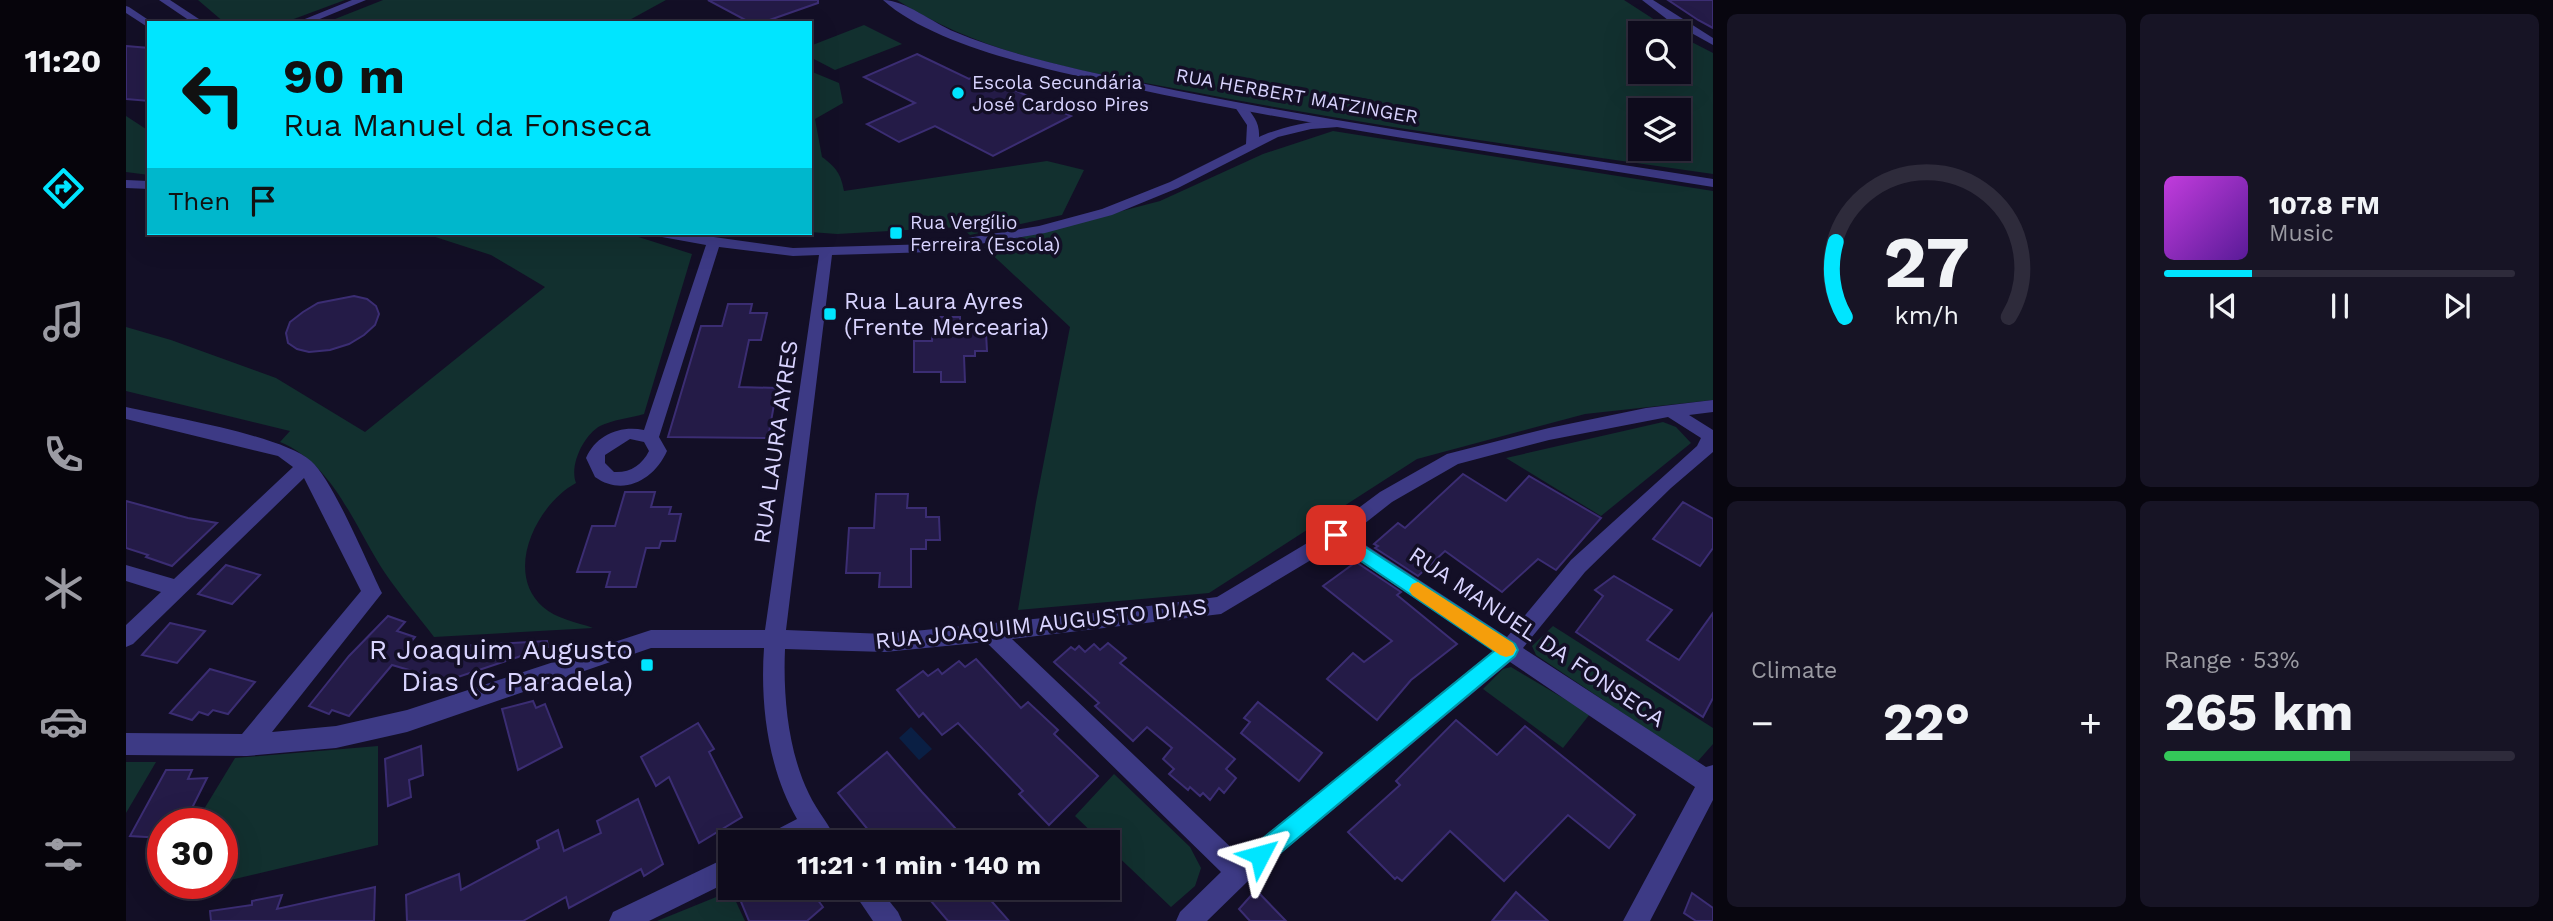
<!DOCTYPE html>
<html lang="en">
<head>
<meta charset="utf-8">
<style>
  body { margin:0; font-family:"Work Sans",sans-serif; background:#171425; color:#f1f3f6; height:100vh; display:flex; flex-direction:column; font-size:26px; white-space:nowrap }
  * { box-sizing:border-box; margin:0 }
  p { font-size:23px; color:#9b9ba3 }
  .icon { flex:none; width:38px; height:38px; fill:none; stroke:currentColor; stroke-width:2; stroke-linecap:round; stroke-linejoin:round }
  .map { position:relative; flex:1; overflow:hidden }
  .sheet { display:flex; flex-direction:column; gap:14px; padding:14px; background:#08060f; width:840px }
  .sheet>* { flex:none }
  .guide { position:absolute; left:21px; top:21px; width:665px; height:214px; border-radius:0px; box-shadow:0 7px 28px #0002,0 0 0 2px #2e2b3b; background:#00e5ff; color:#111; overflow:hidden }
  .fabs { position:absolute; left:1502px; top:21px; display:grid; gap:14px }
  .fabs a { display:grid; place-items:center; width:63px; height:63px; border-radius:0px; background:#0e0b1c; box-shadow:0 7px 28px #0002,0 0 0 2px #2e2b3b; font-size:35px }
  .speed { position:absolute; left:21px; top:808px; display:flex; gap:14px; font-size:35px; font-weight:700; text-align:center }
  .speed>* { display:grid; place-content:center; width:91px; height:91px; border-radius:50%; background:#0e0b1c; box-shadow:0 7px 28px #0002,0 0 0 2px #2e2b3b; line-height:1 }
  .speed .limit { border:10px solid #d22; background:#fff; color:#111 }
  .pin { position:absolute; display:grid; place-items:center; width:60px; height:60px; color:#fff; margin:-30px; border-radius:14px; box-shadow:0 4px 10px #0006 }
  .me { position:absolute; width:77px; margin:-38px; rotate:51deg; stroke-linejoin:round; filter:drop-shadow(0 0 5px #0008) }
  .turn { display:flex; align-items:center; gap:24px; height:147px; padding:0 21px; font-size:32px }
  .turn .icon { width:91px; height:91px; stroke-width:2.5 }
  .turn b { display:block; font-size:49px; line-height:60px }
  .then { display:flex; align-items:center; height:66px; padding:0 21px; background:#0003; gap:14px; font-size:26px }
  .big { font-size:52px; font-weight:700; line-height:1.1 }
  .sheet .card { flex:1; display:flex; flex-direction:column; justify-content:center; gap:10px; min-width:0; padding:0 24px; border-radius:10px; background:#171425 }
  .sheet .dial { align-items:center; gap:0 }
  .dial svg { height:182px; overflow:visible; fill:none; stroke:#2e2b3b; stroke-width:7; stroke-linecap:round; text-anchor:middle }
  .dial text { fill:#f1f3f6; stroke:none }
  .song { display:flex; align-items:center; gap:21px }
  .cover { width:84px; height:84px; border-radius:10px; background:linear-gradient(135deg,hsl(290 70% 55%),hsl(270 70% 35%)) }
  .played { height:7px; border-radius:4px; background:linear-gradient(90deg,#00e5ff 25%,#2e2b3b 25%) }
  .keys { display:flex; justify-content:space-around; direction:ltr }
  .heat { display:flex; justify-content:space-between; align-items:center; font-size:38px; direction:ltr }
  .charge { height:10px; border-radius:5px; background:linear-gradient(90deg,#34c759 53%,#2e2b3b 0) }
  .sheet .tiles { flex:1; display:grid; gap:14px; grid-template-columns:repeat(2,1fr) }
  .trip { position:absolute; left:592px; top:830px; width:402px; height:70px; border-radius:0px; background:#0e0b1c; box-shadow:0 7px 28px #0002,0 0 0 2px #2e2b3b; font-weight:700; line-height:70px; text-align:center }
  main { display:flex; flex:1; min-height:0 }
  .dock { display:flex; flex-direction:column; width:126px; justify-content:space-around; align-items:center; background:#06040b; color:#9b9ba3 }
  .dock .icon { width:49px; height:49px }
  .dock .active { color:#00e5ff }
  .dock b { font-size:32px; color:#f1f3f6 }
  .map>svg:first-child { display:block }
</style>
</head>
<body>
<main>
<nav class="dock">
<b>11:20</b>
<svg class="icon active" aria-label="directions" viewBox="0 0 24 24"><path d="M12 3l9 9-9 9-9-9zM9 14v-3h6M13 9l2 2-2 2"/></svg>
<svg class="icon" aria-label="music" viewBox="0 0 24 24"><path d="M9 18V5l10-2v13"/><circle cx="6" cy="18" r="3"/><circle cx="16" cy="16" r="3"/></svg>
<svg class="icon" aria-label="phone" viewBox="0 0 24 24"><path d="M5 4h4l2 5-3 2q2 4 5 5l2-3 5 2v4C11 20 4 13 5 4z"/></svg>
<svg class="icon" aria-label="climate" viewBox="0 0 24 24"><path d="M12 3v18M4 7l16 10M4 17L20 7"/></svg>
<svg class="icon" aria-label="car" viewBox="0 0 24 24"><path d="M5 17H2v-5l4-1 3-4h7l3 4 3 1v5h-3M9 17h6M6 11h13"/><circle cx="7" cy="17" r="2"/><circle cx="17" cy="17" r="2"/></svg>
<svg class="icon" aria-label="filters" viewBox="0 0 24 24"><path d="M4 7h16M4 17h16"/><circle cx="9" cy="7" r="2"/><circle cx="15" cy="17" r="2"/></svg>
</nav>
<div class="map">
<svg width="1587" height="921" viewBox="0 0 1587 921">
  <rect width="100%" height="100%" fill="#130f26"/>
  <g fill="#12302f" fill-rule="evenodd">
    <polygon points="72,0 219,0 157,23 99,23"/>
    <polygon points="257,0 540,0 498,23 199,23"/>
    <path d="M771,0H1498L1549,33H1514V72H1552V35L1587,53V174C1416,149 1244,126 1073,93C971,74 861,58 771,0ZM1514,110H1552V149H1514Z"/>
    <polygon points="738,25 776,44 709,70 684,57 684,46"/>
    <path d="M684,71L713,83L717,103L689,119L696,157C710,167 715,174 718,191L921,161L958,170L936,215L844,235L834,227L711,234L684,232Z"/>
    <polygon points="0,116 23,131 23,175 0,172"/>
    <polygon points="1207,131 1587,191 1587,400 1459,414 1291,459 1083,593 892,610 910,502 944,327 858,247 1034,201 1137,154"/>
    <path d="M297,233H500L566,254L518,414C504,418 486,420 474,426C458,435 443,465 450,483C411,504 377,572 417,607C430,619 451,622 467,628L308,637C292,616 274,595 259,573C229,528 208,464 154,442L164,431L0,391V327L45,340L150,378L239,432L419,287L365,255Z"/>
    <polygon points="1537,422 1550,427 1565,443 1475,516 1380,458"/>
    <polygon points="1427,626 1587,728 1587,744 1572,761 1565,759 1410,655 1406,646"/>
    <polygon points="1385,667 1464,714 1437,748 1357,689 1377,669"/>
    <polygon points="252,746 252,845 96,882 96,824 69,824 109,758"/>
    <polygon points="0,762 30,762 0,813"/>
    <polygon points="988,774 1064,847 1075,868 1069,886 1045,907 982,847 982,842 976,842 949,816"/>
    <polygon points="605,891 619,921 531,921"/>
  </g>
  <polygon fill="#0a1f44" points="785,727 806,749 793,760 773,738"/>
  <g fill="#241b47" stroke="#3b2d73" stroke-width="2">
    <polygon points="582,0 692,0 692,3 635,23 625,23"/>
    <polygon points="1542,0 1587,0 1587,28 1572,20"/>
    <polygon points="0,46 23,48 23,101 0,99"/>
    <polygon points="791,54 843,79 854,74 945,116 867,156 809,126 773,142 741,124 789,103 738,77"/>
    <polygon points="228,296 241,299 250,306 253,314 249,325 238,335 223,344 204,350 183,352 171,349 162,343 160,333 164,322 177,312 192,303"/>
    <polygon points="602,304 626,304 624,313 641,313 635,340 623,340 613,387 651,388 642,438 542,437 575,326 596,326"/>
    <polygon points="807,317 834,317 834,326 850,326 851,332 860,333 861,351 849,351 849,356 838,356 839,382 815,382 815,372 788,372 788,341 806,341"/>
    <polygon points="1337,474 1380,501 1403,476 1475,518 1430,570 1412,559 1376,592 1319,551 1292,576 1249,548 1252,546 1248,544 1272,523 1279,528"/>
    <polygon points="499,492 529,492 525,507 545,507 543,514 555,514 549,541 535,541 533,548 520,548 510,587 480,587 484,572 451,572 466,526 489,526"/>
    <polygon points="750,494 782,494 781,508 800,508 800,517 813,517 814,540 800,540 800,549 785,549 785,587 753,587 754,573 720,573 723,528 748,528"/>
    <polygon points="0,501 62,518 91,523 46,566 20,557 22,555 0,548"/>
    <polygon points="1557,502 1587,519 1587,548 1574,566 1527,539"/>
    <polygon points="1230,562 1275,592 1271,595 1331,644 1285,680 1251,720 1201,679 1227,653 1238,662 1266,641 1197,586"/>
    <polygon points="100,565 134,575 106,604 72,594"/>
    <polygon points="1488,576 1546,610 1521,640 1553,660 1587,613 1587,698 1577,717 1450,632 1477,596 1469,590"/>
    <polygon points="262,616 279,622 271,631 289,637 279,649 421,641 422,647 320,681 266,665 223,716 206,710 203,714 183,706 223,656"/>
    <polygon points="44,623 79,631 51,663 16,655"/>
    <polygon points="982,643 1000,658 994,663 1109,759 1100,769 1110,778 1098,793 1093,788 1084,800 1077,793 1074,796 1064,787 1062,790 1043,774 1048,769 1037,759 1046,748 1021,727 1007,741 969,706 973,703 928,662 945,647 949,650 953,646 959,652 968,644 974,650"/>
    <polygon points="850,659 895,708 902,702 932,730 928,734 972,776 923,825 893,794 897,791 832,723 816,735 797,713 793,717 771,690 797,671 802,676 812,669 816,674 833,661 839,667"/>
    <polygon points="84,669 129,682 102,714 87,710 82,715 73,712 66,720 44,713"/>
    <polygon points="407,701 410,708 419,704 436,747 392,770 376,709"/>
    <polygon points="1132,702 1196,753 1173,781 1115,733 1124,722 1118,718"/>
    <polygon points="1330,720 1371,755 1399,726 1509,815 1483,848 1442,815 1378,881 1324,831 1276,881 1271,877 1269,879 1222,832 1274,785 1270,781"/>
    <polygon points="572,723 588,749 583,752 616,817 573,843 543,777 530,786 515,757"/>
    <polygon points="295,746 297,775 283,780 285,797 262,806 259,759"/>
    <polygon points="761,752 796,792 842,842 752,842 712,793"/>
    <polygon points="40,770 66,770 62,779 81,778 58,824 37,824 37,838 4,836"/>
    <polygon points="512,799 537,864 518,876 515,869 443,908 440,897 397,921 281,921 280,895 333,874 335,890 413,848 411,841 432,830 438,851 475,833 471,821"/>
    <polygon points="249,887 248,921 85,921 84,911 126,905 126,901 156,895 151,909"/>
    <polygon points="628,887 682,887 697,907 681,921 623,921 613,897"/>
    <polygon points="793,887 853,887 883,921 822,921"/>
    <polygon points="1130,890 1160,921 1124,921 1113,909"/>
    <polygon points="1390,892 1422,921 1366,921"/>
    <polygon points="1566,893 1587,908 1587,921 1570,921 1558,913"/>
  </g>
  <g fill="none" stroke-linecap="round" stroke-linejoin="round">
    <g fill="#3d3a85" fill-rule="evenodd">
      <polygon points="33,0 44,0 79,23 67,23"/>
      <polygon points="1516,0 1527,0 1587,38 1587,45 1542,20"/>
      <polygon points="0,6 3,7 27,23 20,26 0,13"/>
      <path d="M1111,105H1119C1127,115 1134,123 1133,137C1149,129 1203,114 1218,124L1212,127L1185,129L1152,137L1052,188L986,215L919,233L806,252L706,255L660,630L759,634L977,612L1091,597L1203,530L1254,492L1321,454L1423,428L1520,408L1587,400V412L1563,415L1587,430V452L1545,488L1459,572L1397,648L1580,767L1587,765V800L1524,921H1497L1569,787L1384,662L1122,881L1081,921H1050L1054,912L1095,872L860,642L759,652L659,649C657,696 662,751 683,794C691,811 704,825 711,842H685L683,838L677,842H641L644,833L671,819C642,769 634,704 638,648H525L281,732L210,748L121,756L0,755V733L116,734L235,591L178,478L7,644L0,647V625L35,592L0,581V565L48,579L167,467L152,456L0,419V407C43,417 155,435 185,461C207,480 241,563 256,593L146,732L210,726L281,710L525,630H639L693,255L667,256L593,247L533,437L541,451C528,480 497,497 469,477L460,458C470,435 494,425 518,430L580,245L536,237L529,233H559L667,248L806,244L913,226L976,209L1044,182L1120,144L1121,125L1109,107ZM1542,417L1575,438L1571,446L1445,560L1381,637L1224,535L1266,502L1332,464L1423,440ZM504,439L518,442L523,451C516,465 504,473 488,472L479,463V455ZM1210,545L1367,651L1114,856L886,639L1095,614Z"/>
      <polygon points="0,180 23,181 23,189 0,188"/>
      <polygon points="604,856 604,881 523,921 483,921 487,912"/>
      <polygon points="724,887 752,887 772,912 776,921 747,921"/>
    </g>
    <g fill="#3d3a85" fill-rule="evenodd">
      <polygon points="226,0 240,0 184,23 169,23"/>
      <path d="M757,0C779,0 807,23 829,32C870,49 912,60 955,70C1164,118 1376,145 1587,179V187C1391,155 1195,129 1001,87C932,72 810,48 757,0Z"/>
    </g>
  </g>
  <polygon fill="#00e5ff" stroke="#0095a6" stroke-width="2" points="1210,528 1389,644 1392,650 1389,656 1142,863 1134,866 1126,863 1123,855 1126,847 1368,651 1204,540 1201,535 1204,530"/>
  <polygon fill="#f59e0b" points="1292,582 1387,643 1390,649 1387,655 1380,657 1374,655 1286,595 1283,590 1286,584"/>
  <g fill="#00e5ff" stroke="#130f26" stroke-width="2.5">
    <circle cx="832" cy="93" r="7"/>
    <rect x="763" y="226" width="14" height="14" rx="3.5"/>
    <rect x="697" y="307" width="14" height="14" rx="3.5"/>
    <rect x="514" y="658" width="14" height="14" rx="3.5"/>
  </g>
  <g text-anchor="middle" dominant-baseline="central" stroke-width="7" stroke-linejoin="round" paint-order="stroke">
    <g font-size="19" fill="#d9d4ff" stroke="#130f26" text-anchor="start">
      <text x="846" y="82">Escola Secundária<tspan x="846" dy="22">José Cardoso Pires</tspan></text>
      <text x="784" y="222">Rua Vergílio<tspan x="784" dy="22">Ferreira (Escola)</tspan></text>
    </g>
    <g font-size="19" fill="#d9d4ff" stroke="#130f26">
      <text transform="translate(1171 96) rotate(10)">RUA HERBERT MATZINGER</text>
    </g>
    <g font-size="23" fill="#d9d4ff" stroke="#130f26" text-anchor="start">
      <text x="718" y="301">Rua Laura Ayres<tspan x="718" dy="26">(Frente Mercearia)</tspan></text>
    </g>
    <g font-size="23" fill="#d9d4ff" stroke="#130f26">
      <text transform="translate(650 442) rotate(-82)">RUA LAURA AYRES</text>
      <text transform="translate(915 624) rotate(-6)">RUA JOAQUIM AUGUSTO DIAS</text>
      <text transform="translate(1411 637) rotate(34)">RUA MANUEL DA FONSECA</text>
    </g>
    <g font-size="28" fill="#d9d4ff" stroke="#130f26" text-anchor="end">
      <text x="507" y="649">R Joaquim Augusto<tspan x="507" dy="32">Dias (C Paradela)</tspan></text>
    </g>
  </g>
</svg>
<div class="fabs">
<a><svg class="icon" aria-label="search" viewBox="0 0 24 24"><circle cx="10" cy="10" r="6"/><path d="M15 15l6 6"/></svg></a>
<a><svg class="icon" aria-label="layers" viewBox="0 0 24 24"><path d="M12 4l9 5-9 5-9-5zM3 14l9 5 9-5"/></svg></a>
</div>
<div class="speed"><div class="limit">30</div></div>
<div class="pin" style="left:1210px;top:535px;background:#d93025"><svg class="icon" aria-label="arrive" viewBox="0 0 24 24"><path d="M6 21V4h12l-3 4 3 4H6"/></svg></div>
<svg class="me" style="left:1134px;top:855px" viewBox="-20 -20 40 40"><path d="M0-17L14 15 0 8-14 15z" fill="#00e5ff" stroke="#fff" stroke-width="4"/></svg>
<div class="trip">11:21 · 1 min · 140 m</div>
<div class="guide">
<div class="turn"><svg class="icon" aria-label="left" viewBox="0 0 24 24"><path d="M17 20v-9H6M10 6l-5 5 5 5"/></svg><div><b>90 m</b>Rua Manuel da Fonseca</div></div>
<div class="then">Then<svg class="icon" aria-label="arrive" viewBox="0 0 24 24"><path d="M6 21V4h12l-3 4 3 4H6"/></svg></div>
</div>
</div>
<section class="sheet">
<div class="tiles">
<div class="card dial"><svg viewBox="0 0 100 80">
<path d="M14 69A42 42 0 1 1 86 69"/>
<path d="M14 69A42 42 0 0 1 10 36" stroke="#00e5ff"/>
<text x="50" y="56" font-size="32" font-weight="700">27</text>
<text x="50" y="72" font-size="11">km/h</text>
</svg></div>
<div class="card">
<div class="song"><i class="cover"></i><div><b>107.8 FM</b><p>Music</p></div></div>
<div class="played"></div>
<div class="keys"><svg class="icon" aria-label="previous" viewBox="0 0 24 24"><path d="M18 5L8 12l10 7zM5 5v14"/></svg><svg class="icon" aria-label="pause" viewBox="0 0 24 24"><path d="M8 5v14M16 5v14"/></svg><svg class="icon" aria-label="next" viewBox="0 0 24 24"><path d="M6 5l10 7-10 7zM19 5v14"/></svg></div>
</div>
<div class="card"><p>Climate</p>
<div class="heat"><a>−</a><b class="big">22°</b><a>+</a></div>
</div>
<div class="card"><p>Range · 53%</p><b class="big">265 km</b><div class="charge"></div></div>
</div>
</section>
</main>
</body>
</html>
